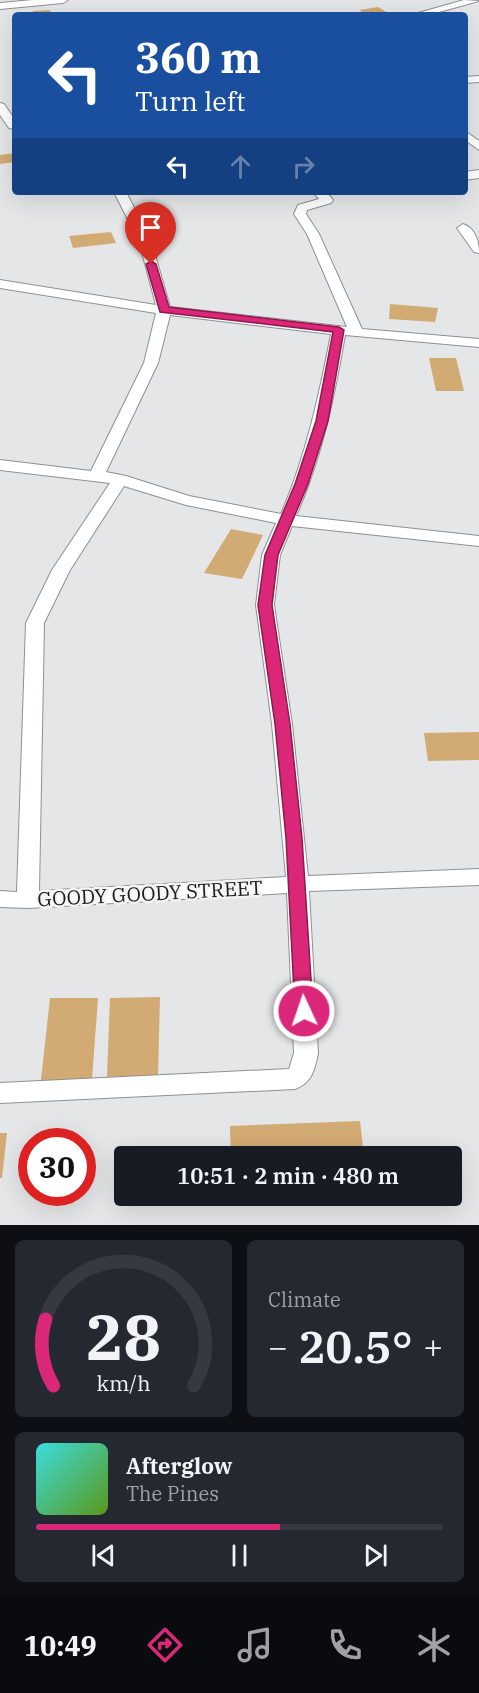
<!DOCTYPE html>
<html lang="en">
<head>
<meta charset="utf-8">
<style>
  body { margin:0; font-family:"IBM Plex Serif",serif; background:#242831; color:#f1f3f6; height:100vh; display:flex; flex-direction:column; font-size:22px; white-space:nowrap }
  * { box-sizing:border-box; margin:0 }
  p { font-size:20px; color:#9ea1a6 }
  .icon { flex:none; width:33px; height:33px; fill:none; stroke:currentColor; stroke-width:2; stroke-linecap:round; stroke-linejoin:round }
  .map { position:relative; height:1225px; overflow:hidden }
  .sheet { display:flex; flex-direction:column; gap:15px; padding:15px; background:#0d0f14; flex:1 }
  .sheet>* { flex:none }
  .guide { position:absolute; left:12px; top:12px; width:456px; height:183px; border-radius:6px; box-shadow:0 6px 24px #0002; background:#1a4fa0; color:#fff; overflow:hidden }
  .speed { position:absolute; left:18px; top:1128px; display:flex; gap:12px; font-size:30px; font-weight:700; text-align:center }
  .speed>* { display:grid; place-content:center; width:78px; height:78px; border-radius:50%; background:#171b24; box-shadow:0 6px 24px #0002; line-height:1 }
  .speed .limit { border:9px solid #d22; background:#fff; color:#111 }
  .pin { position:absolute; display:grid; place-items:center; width:51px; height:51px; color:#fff; margin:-62px -26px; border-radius:50% 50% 50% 0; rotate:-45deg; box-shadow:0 0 6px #0007 }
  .pin .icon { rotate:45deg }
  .me { position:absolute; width:66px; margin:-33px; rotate:357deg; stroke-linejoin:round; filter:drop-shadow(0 0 4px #0008) }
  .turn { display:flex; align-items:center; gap:21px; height:126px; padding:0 24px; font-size:27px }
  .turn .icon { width:78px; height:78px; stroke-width:2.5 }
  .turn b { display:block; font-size:42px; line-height:51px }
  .lanes { display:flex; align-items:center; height:57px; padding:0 24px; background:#0003; justify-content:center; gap:30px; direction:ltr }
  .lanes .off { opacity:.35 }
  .big { font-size:45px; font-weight:600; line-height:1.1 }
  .sheet .widget { flex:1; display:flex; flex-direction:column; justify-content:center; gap:9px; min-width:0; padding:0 21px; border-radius:9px; background:#242831 }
  .sheet .dial { align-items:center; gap:0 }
  .dial svg { height:156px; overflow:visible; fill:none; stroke:#363941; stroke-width:7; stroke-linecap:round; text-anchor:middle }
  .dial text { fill:#f1f3f6; stroke:none }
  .song { display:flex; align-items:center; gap:18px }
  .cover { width:72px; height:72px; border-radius:9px; background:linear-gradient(135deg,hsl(180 70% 55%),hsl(90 70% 35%)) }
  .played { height:6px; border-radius:3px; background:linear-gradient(90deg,#db2777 60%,#363941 60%) }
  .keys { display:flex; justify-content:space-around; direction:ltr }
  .heat { display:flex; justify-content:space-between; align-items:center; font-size:33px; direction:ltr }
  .sheet .tiles { flex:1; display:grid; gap:15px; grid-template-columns:1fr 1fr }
  .widget:last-child { grid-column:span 2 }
  .trip { position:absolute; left:114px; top:1146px; width:348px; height:60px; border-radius:6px; background:#171b24; box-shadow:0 6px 24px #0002; font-weight:600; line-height:60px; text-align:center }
  .tab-bar { display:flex; height:96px; justify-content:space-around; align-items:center; background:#090b0e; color:#9ea1a6 }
  .tab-bar .icon { width:42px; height:42px }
  .tab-bar .selected { color:#db2777 }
  .tab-bar b { font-size:27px; color:#f1f3f6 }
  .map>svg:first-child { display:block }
</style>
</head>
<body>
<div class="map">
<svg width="479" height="1225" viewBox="0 0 479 1225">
  <rect width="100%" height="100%" fill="#e5e6e8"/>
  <g fill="#d2aa74">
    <polygon points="378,7 390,14 367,15 359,10"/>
    <polygon points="50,10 51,15 34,15 33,11"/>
    <polygon points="15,153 15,162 0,164 0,155"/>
    <polygon points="111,232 116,243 73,248 69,236"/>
    <polygon points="390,304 438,308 435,322 389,319"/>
    <polygon points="429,358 456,358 464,391 436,391"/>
    <polygon points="231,529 263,535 242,579 204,573"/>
    <polygon points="479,732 479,760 428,761 424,733"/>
    <polygon points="160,997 158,1076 107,1077 110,998"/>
    <polygon points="50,998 98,998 92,1080 41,1080"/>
    <polygon points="360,1121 364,1156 231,1156 230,1126"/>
    <polygon points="0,1133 7,1133 2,1178 0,1178"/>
  </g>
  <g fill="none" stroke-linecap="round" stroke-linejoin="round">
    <g stroke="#8e9091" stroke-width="2">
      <g id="minor">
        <polygon points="33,0 68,0 63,3 0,9 0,3"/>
        <polygon points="464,0 479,1 428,15 411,15"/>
        <polygon points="479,76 479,82 465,83 465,77"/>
        <polygon points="0,103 4,104 15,120 15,129 9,128 0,115"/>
        <polygon points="465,131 479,141 479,150 465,140"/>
        <polygon points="479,170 479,178 465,180 465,172"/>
        <path d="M114,192H126L151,241L170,307L347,327L307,234L294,214L298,205L319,199L313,192H326L333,200L331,203L307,210L306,214L319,234L362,329L479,339V347L345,335C334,398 322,457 296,516L479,536V546L292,526L280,555L274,605L292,724L308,876L479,869V885L309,891L318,1053C315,1069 312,1083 295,1089L0,1103V1083L289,1069L294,1053L287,893L28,908L0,907V891L17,892L26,623L52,570L110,483L0,470V460L91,471L144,363L156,313L0,288V280L156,305L139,241ZM170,315L331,334C319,396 306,456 281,514L189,496L126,476L106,472L158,363ZM124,486L186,505L276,523L262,555L256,605L272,724L286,877L39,891L44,623L70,570Z"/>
        <path d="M463,224C475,228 479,241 479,253L474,252L457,228Z"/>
      </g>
    </g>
    <use href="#minor" fill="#fff" fill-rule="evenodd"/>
  </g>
  <polygon fill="#db2777" stroke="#8e194d" stroke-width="1.5" points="151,261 156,264 169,307 339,327 344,330 328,421 308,484 278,555 272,605 290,724 302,838 313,1011 310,1016 298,1016 295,1011 286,838 275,724 258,605 265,555 295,484 316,421 333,332 160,312 146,264"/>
  <g text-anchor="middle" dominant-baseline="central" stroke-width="5" stroke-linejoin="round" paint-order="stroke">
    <g font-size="20" fill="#1b1b1b" stroke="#f2f4f5">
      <text transform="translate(150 893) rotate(-3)">GOODY GOODY STREET</text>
    </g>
  </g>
</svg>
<div class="speed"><div class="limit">30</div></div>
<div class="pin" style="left:151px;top:264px;background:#d93025"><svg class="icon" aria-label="arrive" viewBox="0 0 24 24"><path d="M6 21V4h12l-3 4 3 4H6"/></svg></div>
<svg class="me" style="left:304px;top:1011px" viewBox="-20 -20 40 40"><circle r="17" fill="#db2777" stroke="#fff" stroke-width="3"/><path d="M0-11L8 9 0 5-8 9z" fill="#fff"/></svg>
<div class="trip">10:51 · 2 min · 480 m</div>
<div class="guide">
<div class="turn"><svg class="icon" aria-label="left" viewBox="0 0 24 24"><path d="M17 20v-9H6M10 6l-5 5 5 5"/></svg><div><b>360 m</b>Turn left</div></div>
<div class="lanes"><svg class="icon" aria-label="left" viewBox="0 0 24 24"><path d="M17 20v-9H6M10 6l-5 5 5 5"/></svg><svg class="icon off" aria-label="ahead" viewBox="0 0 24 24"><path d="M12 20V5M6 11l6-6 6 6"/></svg><svg class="icon off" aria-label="right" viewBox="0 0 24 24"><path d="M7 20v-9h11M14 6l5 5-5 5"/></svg></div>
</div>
</div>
<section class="sheet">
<div class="tiles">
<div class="widget dial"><svg viewBox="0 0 100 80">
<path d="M14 69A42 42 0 1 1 86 69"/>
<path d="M14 69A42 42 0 0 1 10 35" stroke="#db2777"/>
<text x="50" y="56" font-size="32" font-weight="700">28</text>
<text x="50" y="72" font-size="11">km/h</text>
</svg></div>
<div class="widget"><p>Climate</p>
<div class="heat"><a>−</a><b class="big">20.5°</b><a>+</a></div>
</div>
<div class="widget">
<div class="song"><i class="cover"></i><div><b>Afterglow</b><p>The Pines</p></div></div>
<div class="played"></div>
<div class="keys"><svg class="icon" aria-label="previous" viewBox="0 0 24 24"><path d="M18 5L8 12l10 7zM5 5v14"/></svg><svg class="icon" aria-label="pause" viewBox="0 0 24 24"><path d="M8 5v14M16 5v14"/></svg><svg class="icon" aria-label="next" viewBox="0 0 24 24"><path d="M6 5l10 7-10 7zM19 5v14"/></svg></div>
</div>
</div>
</section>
<nav class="tab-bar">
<b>10:49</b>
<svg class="icon selected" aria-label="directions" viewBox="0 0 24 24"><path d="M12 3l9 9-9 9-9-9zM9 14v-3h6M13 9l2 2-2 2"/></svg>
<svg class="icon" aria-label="music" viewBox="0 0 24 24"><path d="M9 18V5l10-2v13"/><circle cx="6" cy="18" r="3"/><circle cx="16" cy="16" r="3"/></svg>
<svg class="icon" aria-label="phone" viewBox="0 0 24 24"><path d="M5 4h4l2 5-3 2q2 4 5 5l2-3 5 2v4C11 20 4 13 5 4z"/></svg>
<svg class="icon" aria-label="climate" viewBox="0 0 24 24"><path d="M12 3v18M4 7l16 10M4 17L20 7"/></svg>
</nav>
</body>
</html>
